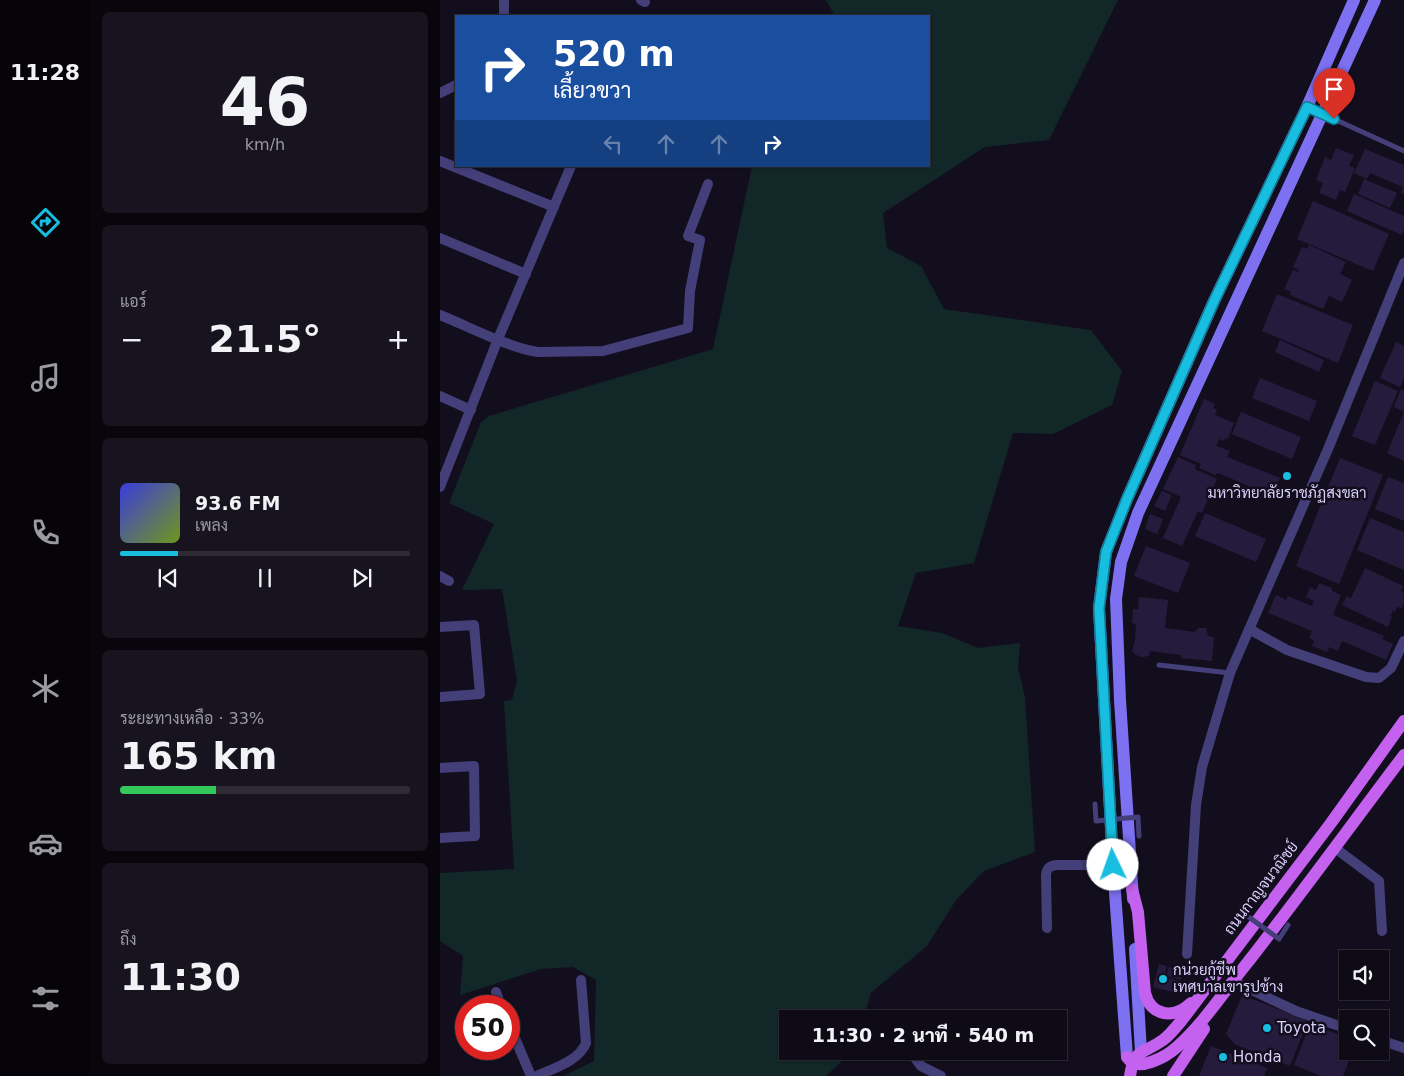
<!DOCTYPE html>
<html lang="th">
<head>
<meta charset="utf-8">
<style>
  body { margin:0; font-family:"DejaVu Sans",Sarabun,sans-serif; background:#17131f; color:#f1f3f6; height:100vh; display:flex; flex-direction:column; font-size:19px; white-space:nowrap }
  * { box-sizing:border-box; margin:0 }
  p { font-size:16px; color:#9b9aa1 }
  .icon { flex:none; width:28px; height:28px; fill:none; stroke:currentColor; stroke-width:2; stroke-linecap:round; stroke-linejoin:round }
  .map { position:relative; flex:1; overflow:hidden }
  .details { display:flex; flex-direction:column; gap:12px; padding:12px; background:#08060c; width:350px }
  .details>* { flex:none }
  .hud { position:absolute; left:15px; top:15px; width:475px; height:152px; border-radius:0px; box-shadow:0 1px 4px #0004,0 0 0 1px #2e2b35; background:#1a4fa0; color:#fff; overflow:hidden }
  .controls { position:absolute; left:899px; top:950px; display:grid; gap:10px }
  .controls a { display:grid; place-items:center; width:50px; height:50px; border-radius:0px; background:#0e0a16; box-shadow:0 1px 4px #0004,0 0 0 1px #2e2b35; font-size:25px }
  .speed { position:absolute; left:15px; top:995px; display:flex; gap:10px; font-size:25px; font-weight:700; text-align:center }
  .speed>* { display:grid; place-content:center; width:65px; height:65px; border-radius:50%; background:#0e0a16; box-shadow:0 1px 4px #0004,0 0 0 1px #2e2b35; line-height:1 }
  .speed .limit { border:8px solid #d22; background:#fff; color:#111 }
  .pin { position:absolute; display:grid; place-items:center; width:42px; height:42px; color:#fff; margin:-51px -21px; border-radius:50% 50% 50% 0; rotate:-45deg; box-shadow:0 0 5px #0007 }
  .pin .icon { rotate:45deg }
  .me { position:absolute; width:55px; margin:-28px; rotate:357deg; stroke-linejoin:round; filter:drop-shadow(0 0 4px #0008) }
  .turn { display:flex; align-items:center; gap:18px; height:105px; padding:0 15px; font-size:22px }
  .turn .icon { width:65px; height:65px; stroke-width:2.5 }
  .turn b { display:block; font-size:35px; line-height:42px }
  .lanes { display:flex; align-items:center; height:48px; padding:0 15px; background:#0003; justify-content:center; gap:25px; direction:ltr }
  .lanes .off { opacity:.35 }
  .big { font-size:38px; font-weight:800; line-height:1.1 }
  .details .tile { flex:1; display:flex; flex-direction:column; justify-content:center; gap:8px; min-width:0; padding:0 18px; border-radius:8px; background:#17131f }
  .details .dial { align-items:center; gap:0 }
  .dial b { font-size:65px; line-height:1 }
  .song { display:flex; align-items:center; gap:15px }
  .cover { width:60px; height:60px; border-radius:8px; background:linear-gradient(135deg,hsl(240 70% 55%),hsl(80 70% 35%)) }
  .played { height:5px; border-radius:2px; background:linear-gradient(90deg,#17bee0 20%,#2e2b35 20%) }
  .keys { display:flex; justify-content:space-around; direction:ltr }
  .heat { display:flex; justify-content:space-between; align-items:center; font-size:28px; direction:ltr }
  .charge { height:8px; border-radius:4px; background:linear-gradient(90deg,#34c759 33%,#2e2b35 0) }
  .trip { position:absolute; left:339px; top:1010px; width:288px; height:50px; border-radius:0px; background:#0e0a16; box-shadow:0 1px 4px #0004,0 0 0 1px #2e2b35; font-weight:800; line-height:50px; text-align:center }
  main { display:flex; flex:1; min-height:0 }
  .tab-bar { display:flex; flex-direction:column; width:90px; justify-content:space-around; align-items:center; background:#060409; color:#9b9aa1 }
  .tab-bar .icon { width:35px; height:35px }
  .tab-bar .current { color:#17bee0 }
  .tab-bar b { font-size:22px; color:#f1f3f6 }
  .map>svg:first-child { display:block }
</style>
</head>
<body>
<main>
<nav class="tab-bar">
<b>11:28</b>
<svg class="icon current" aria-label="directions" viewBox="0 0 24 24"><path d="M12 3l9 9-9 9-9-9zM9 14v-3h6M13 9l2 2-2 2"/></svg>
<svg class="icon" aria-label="music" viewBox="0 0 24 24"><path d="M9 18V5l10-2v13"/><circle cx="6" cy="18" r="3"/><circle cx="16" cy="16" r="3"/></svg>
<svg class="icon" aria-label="phone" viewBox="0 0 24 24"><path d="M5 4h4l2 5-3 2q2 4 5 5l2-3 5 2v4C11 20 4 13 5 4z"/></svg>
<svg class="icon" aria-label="climate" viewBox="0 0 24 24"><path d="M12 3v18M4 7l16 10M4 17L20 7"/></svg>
<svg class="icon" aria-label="car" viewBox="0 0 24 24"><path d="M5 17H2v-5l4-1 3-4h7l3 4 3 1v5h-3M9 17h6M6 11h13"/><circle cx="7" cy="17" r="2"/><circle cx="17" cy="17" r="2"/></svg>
<svg class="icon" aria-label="filters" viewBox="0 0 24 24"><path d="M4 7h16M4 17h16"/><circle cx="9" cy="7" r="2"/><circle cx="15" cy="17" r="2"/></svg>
</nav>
<section class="details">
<div class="tile dial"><b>46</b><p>km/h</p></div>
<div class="tile"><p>แอร์</p>
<div class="heat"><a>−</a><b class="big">21.5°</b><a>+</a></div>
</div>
<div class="tile">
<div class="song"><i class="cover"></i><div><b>93.6 FM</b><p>เพลง</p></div></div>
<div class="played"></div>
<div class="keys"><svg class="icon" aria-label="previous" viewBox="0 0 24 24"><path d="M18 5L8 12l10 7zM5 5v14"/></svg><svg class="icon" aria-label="pause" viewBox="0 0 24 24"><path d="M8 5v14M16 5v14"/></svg><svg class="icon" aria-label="next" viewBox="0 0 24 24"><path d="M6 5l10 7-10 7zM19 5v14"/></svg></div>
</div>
<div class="tile"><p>ระยะทางเหลือ · 33%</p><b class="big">165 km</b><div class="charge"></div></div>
<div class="tile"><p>ถึง</p><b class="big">11:30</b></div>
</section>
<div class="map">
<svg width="964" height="1076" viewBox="0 0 964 1076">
  <rect width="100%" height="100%" fill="#120e1e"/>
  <polygon fill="#122727" points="386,0 678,0 609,140 545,147 443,213 447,248 481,266 504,309 651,330 682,371 672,405 613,434 573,433 534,563 476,573 458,626 502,633 538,648 580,643 578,668 585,697 595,852 544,871 516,900 487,946 431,993 423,1019 348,1019 348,1051 413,1051 386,1076 123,1076 154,1061 156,980 133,967 101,969 20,995 23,956 0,941 0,873 74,869 64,701 72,700 77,681 62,589 22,590 54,524 9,503 41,422 49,416 273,349 312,166 489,166 489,16 395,16"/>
  <g fill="#251c3d">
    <polygon points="896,148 914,155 909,166 915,168 905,192 900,190 896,200 879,193 883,183 876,180 885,157 891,160"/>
    <polygon points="925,149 964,165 964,194 961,193 963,187 930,173 927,179 914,173"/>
    <polygon points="924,179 957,193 950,208 918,194"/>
    <polygon points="914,194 964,216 964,229 962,235 907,211"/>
    <polygon points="873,201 949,234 933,271 857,239"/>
    <polygon points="869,245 906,262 900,274 912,280 902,302 889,296 883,309 850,295 851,292 844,289 853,270 858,272 859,270 853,267 862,247 867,249"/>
    <polygon points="837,294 913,325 898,363 822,331"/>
    <polygon points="840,340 884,360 879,372 835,352"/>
    <polygon points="956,342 964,346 964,379 960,387 940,378"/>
    <polygon points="820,378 877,401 869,421 812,398"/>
    <polygon points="935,381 958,391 935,445 912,436"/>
    <polygon points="961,389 964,391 964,412 954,407"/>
    <polygon points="764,399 775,404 773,408 777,410 775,415 794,423 788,439 785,438 784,441 779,439 776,446 790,451 787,457 840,478 832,496 778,473 775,475 759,468 761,464 740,455"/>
    <polygon points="801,412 861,437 852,459 792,434"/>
    <polygon points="964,412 964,461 947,453"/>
    <polygon points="738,457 756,465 755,469 777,479 762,513 758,511 742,546 723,538 741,497 723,489"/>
    <polygon points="900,458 943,475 899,584 856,566"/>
    <polygon points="948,477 964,483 964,521 935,509"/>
    <polygon points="722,491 732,495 725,511 714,506"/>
    <polygon points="765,513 826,539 816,562 755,536"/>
    <polygon points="710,514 723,519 717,534 705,529"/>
    <polygon points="930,518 964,532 964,570 917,550"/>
    <polygon points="706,546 750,563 738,593 694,576"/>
    <polygon points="925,568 963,586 961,591 964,593 963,597 964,598 964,603 962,608 957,607 955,612 953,611 950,616 952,617 948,627 902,605 907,596 911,598"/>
    <polygon points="879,583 892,588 892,591 901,595 893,615 944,636 942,639 953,644 946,660 902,641 898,651 889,647 887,652 872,646 874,640 869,638 872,631 828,613 836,595 846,600 848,596 872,606 874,601 866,597 870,587 876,590"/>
    <polygon points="699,597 728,600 725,628 755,632 758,628 766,628 768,636 774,637 772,661 741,658 741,655 710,651 709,656 702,657 696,655 692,651 695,640 696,624 692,623 693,609 698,609"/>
    <polygon points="829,880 833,883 822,897 819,894"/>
    <polygon points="719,964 727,966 724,977 740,981 736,993 713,987"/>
    <polygon points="729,967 743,971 741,980 726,976"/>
    <polygon points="802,995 868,1021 850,1066 794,1044 786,1034"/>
    <polygon points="870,1024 908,1038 908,1051 913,1051 903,1076 881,1076 854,1065"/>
    <polygon points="771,1046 827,1068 824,1076 759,1076"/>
  </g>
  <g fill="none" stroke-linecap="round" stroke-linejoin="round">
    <g stroke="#443e79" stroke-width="5">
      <polyline points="883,114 964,151"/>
      <polyline points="719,665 790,673"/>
    </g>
    <g stroke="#443e79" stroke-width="10">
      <polyline points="201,0 205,2"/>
      <polyline points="64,16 64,0"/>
      <polyline points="0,93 16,85"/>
      <polyline points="0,161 114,207"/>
      <polyline points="0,238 86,274"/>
      <path d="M0,315C28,326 69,348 98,352L163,351L248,328L250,291L260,240L248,236L268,184"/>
      <polyline points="0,396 31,410"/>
      <polyline points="0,487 58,339 131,166"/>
      <polyline points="0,576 9,581"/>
      <polyline points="0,627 34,625 40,694 0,697"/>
      <polyline points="809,629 847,650 926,677 939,678 951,668 964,641"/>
      <polyline points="0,768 34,766 35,836 0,838"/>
      <polyline points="895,848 939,881 942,931"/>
      <path d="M607,928L606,875C607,867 610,866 617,865H673"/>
      <polyline points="747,954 756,805 762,767 790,673 888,449 964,263"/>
      <polyline points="797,983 856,1011 908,1029"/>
      <polyline points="56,992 61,1006"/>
      <polyline points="69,1024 91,1076"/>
      <polyline points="940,1040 964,1048"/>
      <polyline points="473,1051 472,1054 481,1066 501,1076"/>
      <path d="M97,1076C114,1068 139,1061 146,1043L141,980"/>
    </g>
    <g stroke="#7d71f1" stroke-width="12">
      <polyline points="693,899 680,700 676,599 681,562 698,513 935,0"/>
      <polyline points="695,949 701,1052"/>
      <polyline points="687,1057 673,865 659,608 666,552 687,499 774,301 867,107 914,0"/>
    </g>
    <g stroke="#c462ef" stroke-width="12">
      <path d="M692,889L698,912L705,993C711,1017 734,1019 751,1003"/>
      <path d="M687,1057C697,1074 727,1056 737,1047C764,1023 785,990 808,962C861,894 912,824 964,755"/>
      <path d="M690,1076C694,1048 704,1054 723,1040C730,1035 736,1027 742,1020L891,823L964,721"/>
      <polyline points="733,1076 764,1029"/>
    </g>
    <g stroke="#443e79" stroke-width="5">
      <polyline points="655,804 656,821 698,817 699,836"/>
      <polyline points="797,927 806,915 839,939 848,925"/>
    </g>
  </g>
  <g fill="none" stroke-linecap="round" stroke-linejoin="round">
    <g stroke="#0f7c92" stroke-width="12">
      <polyline id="route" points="673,865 659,608 666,552 687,499 774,301 867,107 894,119"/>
    </g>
    <use href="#route" stroke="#17bee0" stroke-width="9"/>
  </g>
  <g fill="#17bee0" stroke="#120e1e" stroke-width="2">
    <circle cx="847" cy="476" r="5"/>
    <circle cx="723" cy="979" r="5"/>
    <circle cx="827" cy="1028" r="5"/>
    <circle cx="783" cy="1057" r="5"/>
  </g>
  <g text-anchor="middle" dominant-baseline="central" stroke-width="5" stroke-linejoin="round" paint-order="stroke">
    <g font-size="15" fill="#d8d0fa" stroke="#120e1e" text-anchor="start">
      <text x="847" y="493" text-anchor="middle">มหาวิทยาลัยราชภัฏสงขลา</text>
      <text x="733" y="970">กน่วยกู้ชีพ<tspan x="733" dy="17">เทศบาลเขารูปช้าง</tspan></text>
      <text x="837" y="1028">Toyota</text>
      <text x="793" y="1057">Honda</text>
    </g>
    <g font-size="15" fill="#d8d0fa" stroke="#120e1e">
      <text transform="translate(821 888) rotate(-53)">ถนนกาญจนวณิชย์</text>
    </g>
  </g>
</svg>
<div class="controls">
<a><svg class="icon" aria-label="sound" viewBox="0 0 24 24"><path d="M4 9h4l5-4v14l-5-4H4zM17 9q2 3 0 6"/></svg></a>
<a><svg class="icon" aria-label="search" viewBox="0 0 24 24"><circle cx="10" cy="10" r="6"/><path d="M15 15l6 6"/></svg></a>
</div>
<div class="speed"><div class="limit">50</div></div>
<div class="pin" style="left:894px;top:119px;background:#d93025"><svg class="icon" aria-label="arrive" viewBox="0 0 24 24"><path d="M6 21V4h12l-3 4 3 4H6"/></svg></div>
<svg class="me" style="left:673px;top:865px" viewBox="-20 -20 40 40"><circle r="19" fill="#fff"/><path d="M0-13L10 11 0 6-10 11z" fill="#17bee0"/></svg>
<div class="trip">11:30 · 2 นาที · 540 m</div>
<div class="hud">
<div class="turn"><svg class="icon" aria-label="right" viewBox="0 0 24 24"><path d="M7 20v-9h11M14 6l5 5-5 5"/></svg><div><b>520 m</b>เลี้ยวขวา</div></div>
<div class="lanes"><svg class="icon off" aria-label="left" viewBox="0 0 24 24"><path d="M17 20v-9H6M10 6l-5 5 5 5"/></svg><svg class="icon off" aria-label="ahead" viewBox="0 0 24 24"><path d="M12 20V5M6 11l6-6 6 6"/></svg><svg class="icon off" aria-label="ahead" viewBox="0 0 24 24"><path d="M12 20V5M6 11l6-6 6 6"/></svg><svg class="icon" aria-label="right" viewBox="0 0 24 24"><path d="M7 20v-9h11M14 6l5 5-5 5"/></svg></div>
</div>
</div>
</main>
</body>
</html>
